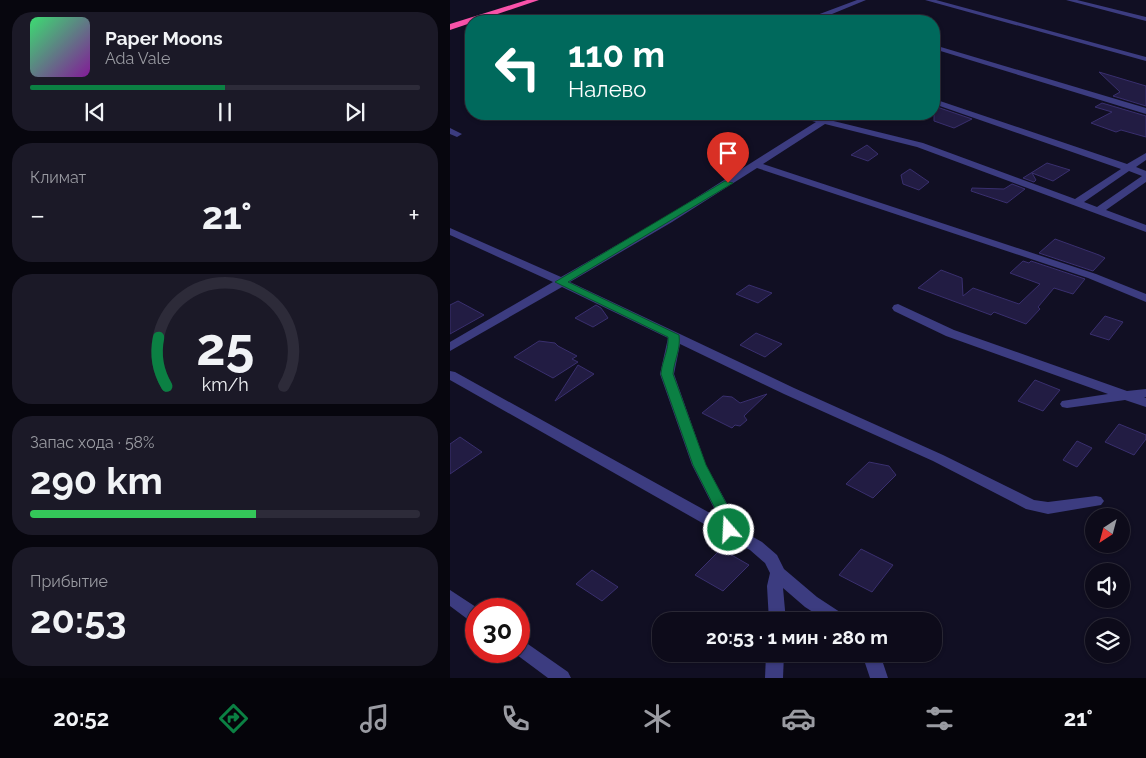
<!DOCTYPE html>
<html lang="ru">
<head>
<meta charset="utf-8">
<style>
  body { margin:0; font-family:Raleway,sans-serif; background:#1b1927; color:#f1f3f6; height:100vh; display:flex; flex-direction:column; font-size:19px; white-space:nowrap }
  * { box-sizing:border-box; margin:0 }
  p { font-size:16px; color:#9a9ba2 }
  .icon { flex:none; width:28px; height:28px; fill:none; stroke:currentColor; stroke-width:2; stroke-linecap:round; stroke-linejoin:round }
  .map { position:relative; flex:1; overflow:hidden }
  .panel { display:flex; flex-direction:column; gap:12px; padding:12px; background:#07060e; width:450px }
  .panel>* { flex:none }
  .hud { position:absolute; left:15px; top:15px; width:475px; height:105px; border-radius:20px; box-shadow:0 1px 4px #0004,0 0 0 1px #2d2b39; background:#00695c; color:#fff; overflow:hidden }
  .needle { width:32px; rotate:216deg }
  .tools { position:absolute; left:635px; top:508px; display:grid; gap:10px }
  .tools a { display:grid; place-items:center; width:45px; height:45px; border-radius:50%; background:#0d0b1a; box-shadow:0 1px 4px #0004,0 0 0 1px #2d2b39; font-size:25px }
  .speed { position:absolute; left:15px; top:598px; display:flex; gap:10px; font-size:25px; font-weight:700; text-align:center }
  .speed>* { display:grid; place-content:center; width:65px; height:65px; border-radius:50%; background:#0d0b1a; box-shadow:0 1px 4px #0004,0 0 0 1px #2d2b39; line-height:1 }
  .speed .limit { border:8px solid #d22; background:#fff; color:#111 }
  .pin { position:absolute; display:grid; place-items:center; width:42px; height:42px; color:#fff; margin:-51px -21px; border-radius:50% 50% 50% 0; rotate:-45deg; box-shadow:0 0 5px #0007 }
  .pin .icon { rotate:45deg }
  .me { position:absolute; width:55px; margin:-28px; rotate:341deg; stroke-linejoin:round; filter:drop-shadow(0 0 4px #0008) }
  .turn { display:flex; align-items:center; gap:18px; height:105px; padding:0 20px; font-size:22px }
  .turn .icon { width:65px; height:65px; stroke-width:2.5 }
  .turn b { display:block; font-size:35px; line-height:42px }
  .big { font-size:38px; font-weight:700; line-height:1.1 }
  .panel .card { flex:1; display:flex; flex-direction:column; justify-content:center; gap:8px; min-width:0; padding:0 18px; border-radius:20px; background:#1b1927 }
  .panel .dial { align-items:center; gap:0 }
  .dial svg { height:130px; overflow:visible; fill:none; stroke:#2d2b39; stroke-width:7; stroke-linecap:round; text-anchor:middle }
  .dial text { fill:#f1f3f6; stroke:none }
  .song { display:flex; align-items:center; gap:15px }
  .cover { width:60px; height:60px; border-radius:8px; background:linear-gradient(135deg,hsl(140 70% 55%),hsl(290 70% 35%)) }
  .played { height:5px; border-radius:2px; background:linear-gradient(90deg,#0b8043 50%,#2d2b39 50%) }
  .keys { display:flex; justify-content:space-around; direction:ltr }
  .heat { display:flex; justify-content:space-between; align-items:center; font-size:28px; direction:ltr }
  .charge { height:8px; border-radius:4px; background:linear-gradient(90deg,#34c759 58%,#2d2b39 0) }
  .trip { position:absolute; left:202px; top:612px; width:290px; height:50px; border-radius:20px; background:#0d0b1a; box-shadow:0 1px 4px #0004,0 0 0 1px #2d2b39; font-weight:700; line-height:50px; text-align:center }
  .tab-bar { display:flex; height:80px; justify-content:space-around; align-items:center; background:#05040a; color:#9a9ba2 }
  .tab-bar .icon { width:35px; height:35px }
  .tab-bar .current { color:#0b8043 }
  .tab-bar b { font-size:22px; color:#f1f3f6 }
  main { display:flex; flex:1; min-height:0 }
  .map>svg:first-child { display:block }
</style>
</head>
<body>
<main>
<section class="panel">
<div class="card">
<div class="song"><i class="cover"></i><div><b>Paper Moons</b><p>Ada Vale</p></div></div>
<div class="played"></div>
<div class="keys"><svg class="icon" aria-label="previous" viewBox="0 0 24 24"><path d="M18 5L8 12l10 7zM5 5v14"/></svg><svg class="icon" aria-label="pause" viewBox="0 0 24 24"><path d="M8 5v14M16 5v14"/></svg><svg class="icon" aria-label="next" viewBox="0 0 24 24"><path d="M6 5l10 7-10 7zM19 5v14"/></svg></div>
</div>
<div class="card"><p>Климат</p>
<div class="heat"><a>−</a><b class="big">21°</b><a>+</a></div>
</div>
<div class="card dial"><svg viewBox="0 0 100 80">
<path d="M14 69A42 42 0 1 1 86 69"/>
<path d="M14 69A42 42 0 0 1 9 39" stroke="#0b8043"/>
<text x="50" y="56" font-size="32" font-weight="700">25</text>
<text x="50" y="72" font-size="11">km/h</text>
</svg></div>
<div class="card"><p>Запас хода · 58%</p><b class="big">290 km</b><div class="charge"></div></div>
<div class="card"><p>Прибытие</p><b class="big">20:53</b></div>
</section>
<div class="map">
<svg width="696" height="678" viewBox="0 0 696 678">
  <rect width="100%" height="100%" fill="#110f23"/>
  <g fill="#221c43" stroke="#392f6e">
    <polygon points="649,72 696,86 696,106 663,96 670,92"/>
    <polygon points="652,103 696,116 696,137 671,130 666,132 641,123 662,112 645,107"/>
    <polygon points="484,106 522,119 504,128 484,121"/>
    <polygon points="417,145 428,154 418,161 401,155"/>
    <polygon points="597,163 620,170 603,181 582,173 586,180 584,182 573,178"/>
    <polygon points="460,169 479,182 469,190 453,184 451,175"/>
    <polygon points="562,184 575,189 557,203 521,191 522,188 554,189"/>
    <polygon points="605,239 649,255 655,258 643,271 589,253"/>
    <polygon points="573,261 579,263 581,261 635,279 623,294 604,288 588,307 590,309 576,324 544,312 541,315 468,288 491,270 512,278 513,296 523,288 569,304 590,284 560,273"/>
    <polygon points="299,285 322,293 308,303 286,294"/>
    <polygon points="8,301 34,315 0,334 0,305"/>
    <polygon points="146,305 151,308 158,318 143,327 125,318"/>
    <polygon points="655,316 673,322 659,340 640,334"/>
    <polygon points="306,333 332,344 315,357 290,345"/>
    <polygon points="89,341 105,343 108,346 127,356 122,359 128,362 103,378 64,357"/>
    <polygon points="128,365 144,374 105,401"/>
    <polygon points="585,380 610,390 593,411 568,401"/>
    <polygon points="317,394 294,416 297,420 290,426 285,425 282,428 252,413 273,396 282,397 290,403"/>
    <polygon points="669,424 696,435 696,439 684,455 655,442"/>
    <polygon points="10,437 32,452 0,474 0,444"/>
    <polygon points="627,441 642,448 627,467 613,460"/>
    <polygon points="419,462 439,466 446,475 423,498 396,484"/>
    <polygon points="271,549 299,565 273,591 245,575"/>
    <polygon points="411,549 443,565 422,592 389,575"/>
    <polygon points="142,570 168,587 152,601 126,584"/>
  </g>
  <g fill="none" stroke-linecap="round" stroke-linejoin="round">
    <g fill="#3c3c80" fill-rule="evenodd">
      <path d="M407,0H416L382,14L403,21C394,21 384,16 375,16C367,16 360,22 351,21Z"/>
      <polygon points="475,0 486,0 696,57 696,61"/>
      <polygon points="616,0 627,0 696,17 696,21"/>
      <polygon points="484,45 696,108 696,114 484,49"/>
      <path d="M484,99L677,164L696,153V160L686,167L696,171V182L656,210L696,225V232L467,147L375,124L313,164L646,274L696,294V302L638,278L307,168L222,222L120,282L344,388L493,455L584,500L598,502L646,496L651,497L654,501L651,505L598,514L576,509L483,461L334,394L230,344L224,374L256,465L287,522V528L312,542L327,555L334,569L367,597L396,616L399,621H377L355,607L333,588L336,621H319L317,586L320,573L315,563L300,550L0,380V371L5,372L269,518L242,465L210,374L218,338L112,287L0,351V342L103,282L0,235V228L111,277L214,218L366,122L342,116L341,114H355L473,143L625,199L671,169L484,104ZM679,171L692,176L647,207L634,202Z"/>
      <polygon points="0,128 12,134 7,137 0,134"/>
      <polygon points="448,304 504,330 677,391 696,389 696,397 694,398 696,398 696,407 675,400 617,408 612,407 610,404 612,401 658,394 496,336 444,311 442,308 444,305"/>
      <polygon points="0,590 29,609 26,609 26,623 20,621 0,606"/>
      <polygon points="69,640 75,642 118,672 121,678 98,678 63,652 69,651"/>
      <polygon points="316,654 334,654 333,678 315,678"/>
      <polygon points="412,654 430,654 438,678 420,678"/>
    </g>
    <polygon fill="#f852a9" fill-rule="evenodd" points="77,0 89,0 0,30 0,24"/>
  </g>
  <path fill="#0b8043" stroke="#07532c" d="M275,181L283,183L118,282L229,335C231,349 224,360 223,374L256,465L286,522L284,534H274L272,522L243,465L211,374C212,361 219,350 218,337L105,282Z"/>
</svg>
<div class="tools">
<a><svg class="needle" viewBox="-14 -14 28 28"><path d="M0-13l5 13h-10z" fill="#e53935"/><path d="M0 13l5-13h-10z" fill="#9a9ba2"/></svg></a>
<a><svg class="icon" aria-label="sound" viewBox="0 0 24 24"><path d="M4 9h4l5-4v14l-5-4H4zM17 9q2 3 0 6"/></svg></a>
<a><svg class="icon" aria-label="layers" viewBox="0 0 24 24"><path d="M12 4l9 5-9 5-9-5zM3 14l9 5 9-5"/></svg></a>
</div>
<div class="speed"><div class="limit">30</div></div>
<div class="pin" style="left:278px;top:183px;background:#d93025"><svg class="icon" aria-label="arrive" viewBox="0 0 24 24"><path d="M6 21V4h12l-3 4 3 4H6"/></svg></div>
<svg class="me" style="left:279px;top:530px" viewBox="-20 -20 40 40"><circle r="17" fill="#0b8043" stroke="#fff" stroke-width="3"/><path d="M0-11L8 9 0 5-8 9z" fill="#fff"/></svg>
<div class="trip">20:53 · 1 мин · 280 m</div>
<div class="hud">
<div class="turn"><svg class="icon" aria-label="left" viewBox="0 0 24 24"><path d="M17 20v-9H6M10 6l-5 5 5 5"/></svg><div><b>110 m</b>Налево</div></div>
</div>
</div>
</main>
<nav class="tab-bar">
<b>20:52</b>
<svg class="icon current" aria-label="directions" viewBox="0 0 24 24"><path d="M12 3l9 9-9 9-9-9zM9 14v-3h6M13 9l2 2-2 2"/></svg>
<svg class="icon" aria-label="music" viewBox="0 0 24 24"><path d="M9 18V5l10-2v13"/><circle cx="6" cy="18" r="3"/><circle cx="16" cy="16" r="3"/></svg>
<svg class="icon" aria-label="phone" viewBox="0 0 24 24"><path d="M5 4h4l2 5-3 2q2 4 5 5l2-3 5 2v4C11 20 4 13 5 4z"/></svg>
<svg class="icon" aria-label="climate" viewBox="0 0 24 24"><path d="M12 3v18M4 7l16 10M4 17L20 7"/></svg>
<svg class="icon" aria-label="car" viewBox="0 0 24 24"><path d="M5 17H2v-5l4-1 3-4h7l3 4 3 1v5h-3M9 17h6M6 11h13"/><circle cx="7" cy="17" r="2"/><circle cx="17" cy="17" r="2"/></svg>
<svg class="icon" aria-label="filters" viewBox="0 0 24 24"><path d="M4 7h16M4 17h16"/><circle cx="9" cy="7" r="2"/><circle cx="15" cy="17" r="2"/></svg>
<b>21°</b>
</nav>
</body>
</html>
